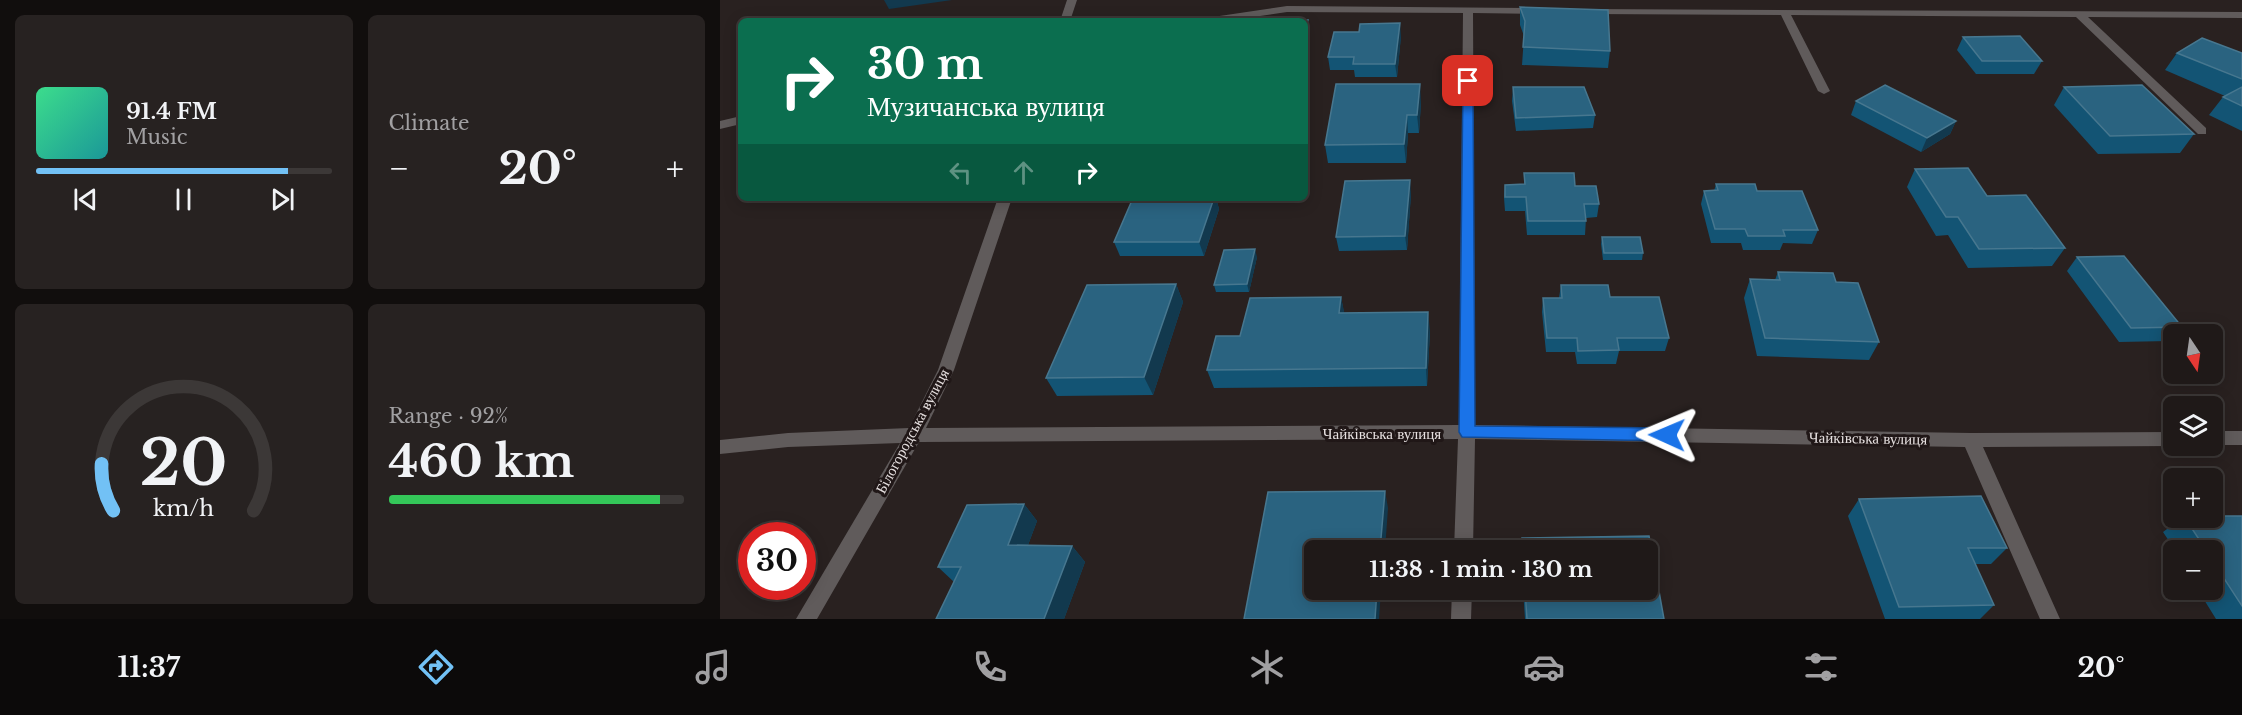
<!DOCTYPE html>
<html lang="en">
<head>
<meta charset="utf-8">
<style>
  body { margin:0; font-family:"Libre Baskerville",serif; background:#272221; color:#f1f3f6; height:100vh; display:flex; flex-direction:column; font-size:22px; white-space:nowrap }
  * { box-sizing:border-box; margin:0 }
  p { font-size:20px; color:#a1a0a2 }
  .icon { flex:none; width:33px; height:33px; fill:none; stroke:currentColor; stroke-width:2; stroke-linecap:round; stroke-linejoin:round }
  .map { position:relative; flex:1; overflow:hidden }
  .details { display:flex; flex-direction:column; gap:15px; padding:15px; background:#110e0d; width:720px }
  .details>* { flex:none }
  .banner { position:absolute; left:18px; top:18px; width:570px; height:183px; border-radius:9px; box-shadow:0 3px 15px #0003,0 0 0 2px #3c3837; background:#0b6e4f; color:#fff; overflow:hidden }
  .needle { width:39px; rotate:167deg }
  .tools { position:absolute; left:1443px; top:324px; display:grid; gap:12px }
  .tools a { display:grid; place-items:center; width:60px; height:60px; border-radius:9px; background:#1f1918; box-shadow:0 3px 15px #0003,0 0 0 2px #3c3837; font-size:30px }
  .speed { position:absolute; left:18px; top:522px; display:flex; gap:12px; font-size:30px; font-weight:700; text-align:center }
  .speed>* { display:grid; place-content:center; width:78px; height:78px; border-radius:50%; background:#1f1918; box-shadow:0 3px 15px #0003,0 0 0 2px #3c3837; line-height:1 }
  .speed .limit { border:9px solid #d22; background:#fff; color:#111 }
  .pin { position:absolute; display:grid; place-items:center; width:51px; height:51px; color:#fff; margin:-26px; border-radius:12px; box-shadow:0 3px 9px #0006 }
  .me { position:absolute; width:66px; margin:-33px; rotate:271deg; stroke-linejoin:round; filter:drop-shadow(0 0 4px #0008) }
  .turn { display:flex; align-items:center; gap:21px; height:126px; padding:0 30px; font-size:27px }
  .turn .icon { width:78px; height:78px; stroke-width:2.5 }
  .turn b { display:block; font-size:42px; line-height:51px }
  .lanes { display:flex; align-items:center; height:57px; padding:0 30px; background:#0003; justify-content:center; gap:30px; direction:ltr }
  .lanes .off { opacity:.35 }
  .big { font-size:45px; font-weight:700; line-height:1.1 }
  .details .tile { flex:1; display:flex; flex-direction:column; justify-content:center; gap:9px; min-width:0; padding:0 21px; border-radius:9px; background:#272221 }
  .details .dial { align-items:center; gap:0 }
  .dial svg { height:156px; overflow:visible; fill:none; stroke:#3c3837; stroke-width:7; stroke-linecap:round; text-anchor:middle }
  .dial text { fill:#f1f3f6; stroke:none }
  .song { display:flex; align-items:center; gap:18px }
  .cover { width:72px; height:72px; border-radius:9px; background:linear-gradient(135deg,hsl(150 70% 55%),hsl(180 70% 35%)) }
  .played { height:6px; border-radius:3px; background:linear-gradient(90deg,#72c1f5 85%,#3c3837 85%) }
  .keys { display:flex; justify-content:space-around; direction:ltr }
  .heat { display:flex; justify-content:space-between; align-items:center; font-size:33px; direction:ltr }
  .charge { height:9px; border-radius:4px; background:linear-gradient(90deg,#34c759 92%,#3c3837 0) }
  .details .tiles { flex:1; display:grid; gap:15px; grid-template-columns:repeat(2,1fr) }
  .trip { position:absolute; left:584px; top:540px; width:354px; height:60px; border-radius:9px; background:#1f1918; box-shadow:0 3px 15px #0003,0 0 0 2px #3c3837; font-weight:700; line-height:60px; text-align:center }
  .tab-bar { display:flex; height:96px; justify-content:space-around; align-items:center; background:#0c0a0a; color:#a1a0a2 }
  .tab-bar .icon { width:42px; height:42px }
  .tab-bar .active { color:#72c1f5 }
  .tab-bar b { font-size:27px; color:#f1f3f6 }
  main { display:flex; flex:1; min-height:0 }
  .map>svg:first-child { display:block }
</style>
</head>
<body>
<main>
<section class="details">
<div class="tiles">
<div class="tile">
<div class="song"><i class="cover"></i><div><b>91.4 FM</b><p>Music</p></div></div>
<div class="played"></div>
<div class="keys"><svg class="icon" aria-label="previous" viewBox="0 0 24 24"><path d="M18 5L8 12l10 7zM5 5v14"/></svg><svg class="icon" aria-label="pause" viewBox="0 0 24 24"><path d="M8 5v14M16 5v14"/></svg><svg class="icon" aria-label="next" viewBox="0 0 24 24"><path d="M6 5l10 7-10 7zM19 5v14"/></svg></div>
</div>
<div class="tile"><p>Climate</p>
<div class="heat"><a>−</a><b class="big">20°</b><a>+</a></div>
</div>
<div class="tile dial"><svg viewBox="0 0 100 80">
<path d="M14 69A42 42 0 1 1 86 69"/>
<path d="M14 69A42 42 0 0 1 8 45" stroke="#72c1f5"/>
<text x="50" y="56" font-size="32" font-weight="700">20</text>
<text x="50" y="72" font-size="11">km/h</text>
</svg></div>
<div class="tile"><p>Range · 92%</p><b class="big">460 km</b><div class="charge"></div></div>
</div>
</section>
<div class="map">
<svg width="1522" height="619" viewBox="0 0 1522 619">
  <rect width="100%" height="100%" fill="#292120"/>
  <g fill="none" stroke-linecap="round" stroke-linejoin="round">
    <g fill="#605b5b" fill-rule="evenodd">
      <polygon points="347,0 357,0 350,21 340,21"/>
      <polygon points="567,6 818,8 823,11 818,14 753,13 755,425 1251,433 1454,432 1454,446 1456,446 1263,447 1340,619 1320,619 1245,447 755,439 753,550 734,550 738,439 199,442 97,619 76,619 180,443 68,447 0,454 0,440 68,433 189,428 218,370 278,198 292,198 234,370 206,428 739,425 743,13 567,12 506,21 481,21 486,18"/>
      <polygon points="865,9 1522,12 1522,18 1368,17 1486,128 1486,134 1478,134 1356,17 1071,15 1110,91 1104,94 1098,91 1061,15 869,14 865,13"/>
      <polygon points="21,116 21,124 0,129 0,121"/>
      <rect x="1492" y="431" width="30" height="14"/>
      <polygon points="732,590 752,590 751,619 731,619"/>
    </g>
  </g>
  <g fill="#135474">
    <polygon points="800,7 890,51 888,68 802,65 804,36 800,25"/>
    <polygon points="681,36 677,77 635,77 634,70 610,70 608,57"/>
    <polygon points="1243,37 1322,61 1314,74 1256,74 1237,50"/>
    <polygon points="1457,53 1522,53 1522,131 1489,115 1503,97 1505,96 1445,70"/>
    <polygon points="793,87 875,115 873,128 796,131 792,101"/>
    <polygon points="1344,87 1474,134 1460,153 1378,154 1334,105"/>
    <polygon points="1136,101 1236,121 1230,134 1201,152 1131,115"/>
    <polygon points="701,102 699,133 688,133 686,163 608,163 605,145"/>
    <polygon points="1195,169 1267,196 1345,248 1332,266 1248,268 1228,235 1216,236 1187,187"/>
    <polygon points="804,173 855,186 879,204 877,217 866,218 865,235 807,235 805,211 785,211 784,198 785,185 804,185"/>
    <polygon points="996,184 1037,191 1098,230 1092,244 1063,243 1060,250 1023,250 1021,243 991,243 981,204 984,191 994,191"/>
    <polygon points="691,194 687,250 619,251 616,237"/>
    <polygon points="413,198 496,198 499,209 484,256 400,256 394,242"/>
    <polygon points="882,237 923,253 922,260 883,260 881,244"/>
    <polygon points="537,257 529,292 496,292 494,285"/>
    <polygon points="1357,257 1462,327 1455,334 1454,334 1454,336 1449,341 1399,342 1347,271"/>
    <polygon points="1058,272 1116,282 1159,342 1149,360 1037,356 1024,298 1030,279 1055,280"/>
    <polygon points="456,284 463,302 433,395 337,396 326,378"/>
    <polygon points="841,285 890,297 949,338 945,351 899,351 896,364 857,364 855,352 826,352 822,312 823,298 839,298"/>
    <polygon points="621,297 624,313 710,331 707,386 494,388 487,370 520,336"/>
    <polygon points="1139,499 1287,548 1271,564 1255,564 1274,605 1260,619 1165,619 1128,516"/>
    <polygon points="304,504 317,521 308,545 352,546 365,562 344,619 216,619 234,582 218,567"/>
    <polygon points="1522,516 1522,619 1496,619 1478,590 1492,590 1492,550 1455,550 1443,532 1462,518 1492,518"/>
    <polygon points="929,536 944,619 805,619 803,590 927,590 927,550 801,550 802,538"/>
  </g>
  <g fill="#12394e">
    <polygon points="164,0 232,0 169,9"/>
    <polygon points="588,20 590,32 585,49 585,29"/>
    <polygon points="680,23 681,36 677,77 675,64"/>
    <polygon points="700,84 701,102 699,133 697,115"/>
    <polygon points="687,115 688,133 686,163 684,144"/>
    <polygon points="1236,121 1230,134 1201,152 1207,138"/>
    <polygon points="690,180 691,194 687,250 685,236"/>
    <polygon points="494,198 496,198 499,209 484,256 479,242"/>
    <polygon points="535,249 537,257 529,292 527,284"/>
    <polygon points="456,284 463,302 433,395 424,377"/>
    <polygon points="621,297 625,316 619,313"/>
    <polygon points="708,312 710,331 707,386 706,368"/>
    <polygon points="665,491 668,508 665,550 660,550"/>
    <polygon points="304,504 317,521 302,561 288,545"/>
    <polygon points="352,546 365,562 344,619 324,619"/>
    <polygon points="657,590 661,590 659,619 655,619"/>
  </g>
  <g fill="#2a6380" stroke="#47778f" stroke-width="1.5">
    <polygon points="800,7 888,10 890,51 803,47 805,21"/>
    <polygon points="553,19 588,20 585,29 585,21 552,21"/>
    <polygon points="680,23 675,64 633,64 634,57 608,57 614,32 639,32 640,24"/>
    <polygon points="1300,36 1322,61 1262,61 1243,37"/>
    <polygon points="1482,38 1522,53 1522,79 1457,53"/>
    <polygon points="616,84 700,84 697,115 687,115 684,144 605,145"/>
    <polygon points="1165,85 1236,121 1207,138 1136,101"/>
    <polygon points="1422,85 1474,134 1390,136 1344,87"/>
    <polygon points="793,87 864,87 875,115 796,118"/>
    <polygon points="1522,87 1522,106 1503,97"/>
    <polygon points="1248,168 1267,196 1306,195 1345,248 1259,249 1238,217 1226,217 1195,169"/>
    <polygon points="804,173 854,173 855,186 876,186 879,204 864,204 866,221 808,221 806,197 785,197 785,185 805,184"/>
    <polygon points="690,180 685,236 616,237 625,181"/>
    <polygon points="996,184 1035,184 1037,191 1082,191 1098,230 1063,230 1065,236 1028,236 1025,229 995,229 984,191 998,190"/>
    <polygon points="413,198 494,198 479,242 394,242"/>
    <polygon points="882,237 920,237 923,253 884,253"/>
    <polygon points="535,249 527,284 494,285 504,250"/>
    <polygon points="1404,256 1462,327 1411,328 1357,257"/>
    <polygon points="1058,272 1113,273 1116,282 1138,283 1159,342 1045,338 1030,279 1060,280"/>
    <polygon points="456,284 424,377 326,378 367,285"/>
    <polygon points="841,285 888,285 890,297 939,297 949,338 897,338 899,350 858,351 857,338 827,338 823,298 842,298"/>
    <polygon points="621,297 619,313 708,312 706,368 487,370 496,336 520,336 530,298"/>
    <polygon points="665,491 660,550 594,550 594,590 657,590 655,619 524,619 548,492"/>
    <polygon points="1261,496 1287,548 1248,548 1274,605 1179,607 1139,499"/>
    <polygon points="304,504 288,545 352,546 324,619 216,619 241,567 218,567 247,505"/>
    <polygon points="1492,516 1522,516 1522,606 1492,560 1492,550 1486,550 1465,518 1492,518"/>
    <polygon points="929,536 944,619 807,619 805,590 927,590 927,550 803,550 802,538"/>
  </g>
  <polygon fill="#1a73e8" stroke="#114b97" stroke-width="1.5" points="748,78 753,81 755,426 947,428 952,430 954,435 952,439 947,441 742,437 739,432 743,81"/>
  <g text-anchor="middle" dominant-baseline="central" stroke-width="6" stroke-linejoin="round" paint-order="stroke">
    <g font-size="15" fill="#e7e1e1" stroke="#201717">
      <text transform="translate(192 431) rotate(-62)">Білогородська вулиця</text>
      <text x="662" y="433">Чайківська вулиця</text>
      <text transform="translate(1148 438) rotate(1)">Чайківська вулиця</text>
    </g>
  </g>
</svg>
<div class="tools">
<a><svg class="needle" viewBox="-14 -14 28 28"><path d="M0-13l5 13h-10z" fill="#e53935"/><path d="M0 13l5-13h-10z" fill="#a1a0a2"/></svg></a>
<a><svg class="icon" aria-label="layers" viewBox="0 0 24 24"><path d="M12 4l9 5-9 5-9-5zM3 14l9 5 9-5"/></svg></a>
<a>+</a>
<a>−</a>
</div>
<div class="speed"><div class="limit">30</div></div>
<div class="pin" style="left:748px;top:81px;background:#d93025"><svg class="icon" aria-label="arrive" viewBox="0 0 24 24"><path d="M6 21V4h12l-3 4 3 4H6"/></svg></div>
<svg class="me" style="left:947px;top:435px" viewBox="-20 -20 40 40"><path d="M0-17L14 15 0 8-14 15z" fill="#1a73e8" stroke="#fff" stroke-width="4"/></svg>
<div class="trip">11:38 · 1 min · 130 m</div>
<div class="banner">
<div class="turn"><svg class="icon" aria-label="right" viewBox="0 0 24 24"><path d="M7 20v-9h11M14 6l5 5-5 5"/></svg><div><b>30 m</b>Музичанська вулиця</div></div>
<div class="lanes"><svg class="icon off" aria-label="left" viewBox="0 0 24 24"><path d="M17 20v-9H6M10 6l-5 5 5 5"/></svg><svg class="icon off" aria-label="ahead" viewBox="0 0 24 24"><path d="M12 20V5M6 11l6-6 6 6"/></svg><svg class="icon" aria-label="right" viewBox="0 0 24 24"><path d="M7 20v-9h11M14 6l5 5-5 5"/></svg></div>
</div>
</div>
</main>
<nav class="tab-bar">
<b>11:37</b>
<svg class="icon active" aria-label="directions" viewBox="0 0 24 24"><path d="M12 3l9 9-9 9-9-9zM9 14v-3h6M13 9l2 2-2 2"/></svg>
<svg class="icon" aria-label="music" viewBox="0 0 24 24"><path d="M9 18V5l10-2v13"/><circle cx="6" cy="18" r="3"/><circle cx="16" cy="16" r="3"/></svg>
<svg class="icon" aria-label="phone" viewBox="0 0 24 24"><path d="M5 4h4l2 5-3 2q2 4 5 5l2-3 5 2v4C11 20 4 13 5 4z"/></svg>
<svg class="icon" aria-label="climate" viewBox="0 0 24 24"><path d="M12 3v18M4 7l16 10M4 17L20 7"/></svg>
<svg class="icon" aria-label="car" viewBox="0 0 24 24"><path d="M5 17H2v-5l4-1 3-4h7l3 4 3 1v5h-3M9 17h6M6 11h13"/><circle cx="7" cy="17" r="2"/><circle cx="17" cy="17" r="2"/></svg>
<svg class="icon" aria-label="filters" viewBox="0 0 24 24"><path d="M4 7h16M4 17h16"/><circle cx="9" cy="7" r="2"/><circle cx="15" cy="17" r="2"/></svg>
<b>20°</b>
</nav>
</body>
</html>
